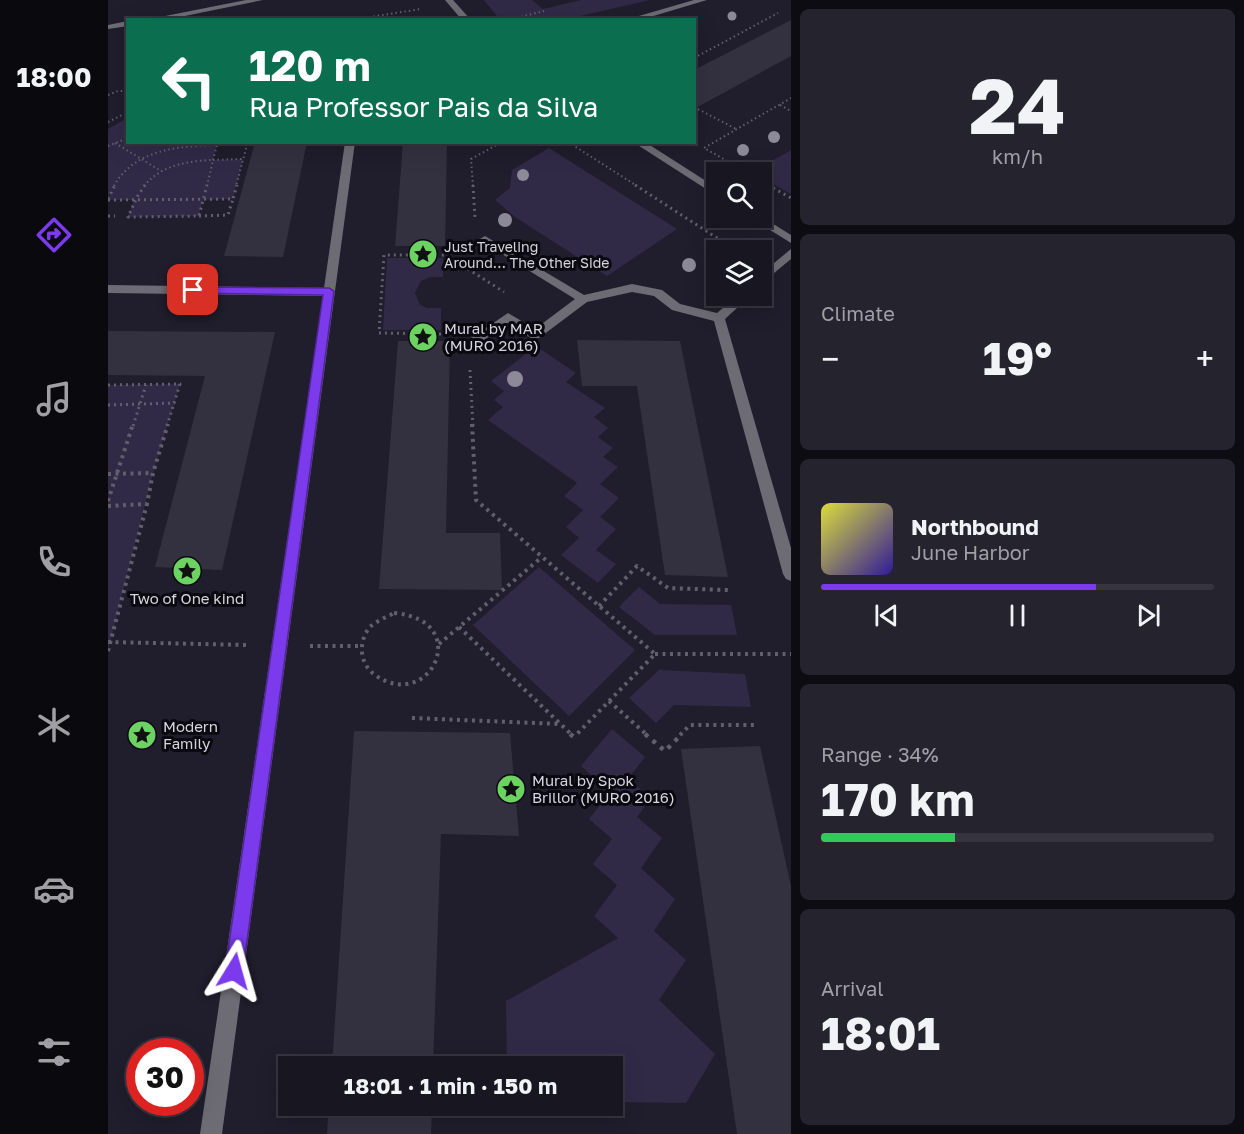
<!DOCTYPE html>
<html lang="en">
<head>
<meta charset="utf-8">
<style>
  body { margin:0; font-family:"Golos Text",sans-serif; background:#25232e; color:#f1f3f6; height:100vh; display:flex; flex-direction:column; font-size:22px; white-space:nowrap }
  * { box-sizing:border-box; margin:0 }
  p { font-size:20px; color:#9f9fa5 }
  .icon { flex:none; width:33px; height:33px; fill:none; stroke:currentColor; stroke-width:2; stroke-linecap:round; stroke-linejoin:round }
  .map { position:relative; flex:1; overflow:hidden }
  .panel { display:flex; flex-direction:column; gap:9px; padding:9px; background:#0d0c12; width:453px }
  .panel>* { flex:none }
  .banner { position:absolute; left:18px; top:18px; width:570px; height:126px; border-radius:0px; box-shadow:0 6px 24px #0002,0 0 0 2px #36353f; background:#0b6e4f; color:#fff; overflow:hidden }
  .tools { position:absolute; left:598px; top:162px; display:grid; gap:12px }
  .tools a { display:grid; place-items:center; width:66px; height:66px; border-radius:0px; background:#181621; box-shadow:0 6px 24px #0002,0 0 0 2px #36353f; font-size:30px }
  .speed { position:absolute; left:18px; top:1038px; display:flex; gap:12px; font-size:30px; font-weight:700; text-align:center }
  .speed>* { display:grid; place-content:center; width:78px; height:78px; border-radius:50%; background:#181621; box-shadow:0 6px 24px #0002,0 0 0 2px #36353f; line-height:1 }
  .speed .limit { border:9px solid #d22; background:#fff; color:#111 }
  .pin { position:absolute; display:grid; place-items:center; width:51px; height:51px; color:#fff; margin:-26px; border-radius:12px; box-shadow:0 3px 9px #0006 }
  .me { position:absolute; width:66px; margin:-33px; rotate:8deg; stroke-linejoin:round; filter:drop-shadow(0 0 4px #0008) }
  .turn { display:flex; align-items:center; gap:21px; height:126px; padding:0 24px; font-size:27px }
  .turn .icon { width:78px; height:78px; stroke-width:2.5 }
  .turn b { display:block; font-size:42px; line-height:51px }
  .big { font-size:45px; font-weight:700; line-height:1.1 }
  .panel .widget { flex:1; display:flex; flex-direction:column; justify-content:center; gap:9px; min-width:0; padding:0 21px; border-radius:9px; background:#25232e }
  .panel .dial { align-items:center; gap:0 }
  .dial b { font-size:78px; line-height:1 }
  .song { display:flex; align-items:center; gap:18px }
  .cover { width:72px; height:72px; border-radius:9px; background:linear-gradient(135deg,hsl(60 70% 55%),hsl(250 70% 35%)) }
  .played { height:6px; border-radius:3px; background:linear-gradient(90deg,#7c3aed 70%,#36353f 70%) }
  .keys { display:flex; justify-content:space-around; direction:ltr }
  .heat { display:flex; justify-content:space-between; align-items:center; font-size:33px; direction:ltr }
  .charge { height:9px; border-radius:4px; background:linear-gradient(90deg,#34c759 34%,#36353f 0) }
  .trip { position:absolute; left:170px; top:1056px; width:345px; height:60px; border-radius:0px; background:#181621; box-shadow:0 6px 24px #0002,0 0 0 2px #36353f; font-weight:700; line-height:60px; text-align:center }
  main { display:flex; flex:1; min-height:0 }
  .tab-bar { display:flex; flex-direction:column; width:108px; justify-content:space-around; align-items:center; background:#0a090d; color:#9f9fa5 }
  .tab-bar .icon { width:42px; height:42px }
  .tab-bar .current { color:#7c3aed }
  .tab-bar b { font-size:27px; color:#f1f3f6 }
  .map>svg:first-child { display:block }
</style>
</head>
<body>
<main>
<nav class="tab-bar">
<b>18:00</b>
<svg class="icon current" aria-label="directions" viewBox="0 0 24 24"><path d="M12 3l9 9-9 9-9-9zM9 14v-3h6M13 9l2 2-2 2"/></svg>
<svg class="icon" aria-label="music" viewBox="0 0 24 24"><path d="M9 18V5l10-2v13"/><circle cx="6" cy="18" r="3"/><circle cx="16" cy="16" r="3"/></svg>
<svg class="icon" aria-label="phone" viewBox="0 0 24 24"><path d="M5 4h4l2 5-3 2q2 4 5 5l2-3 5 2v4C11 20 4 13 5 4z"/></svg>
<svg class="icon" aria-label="climate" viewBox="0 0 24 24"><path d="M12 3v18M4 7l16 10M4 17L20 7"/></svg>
<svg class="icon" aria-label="car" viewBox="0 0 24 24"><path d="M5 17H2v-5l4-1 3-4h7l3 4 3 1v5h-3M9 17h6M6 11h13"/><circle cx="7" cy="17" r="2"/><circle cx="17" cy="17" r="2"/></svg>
<svg class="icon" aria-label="filters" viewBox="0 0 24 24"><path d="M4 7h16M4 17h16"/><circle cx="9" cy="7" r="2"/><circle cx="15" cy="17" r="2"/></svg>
</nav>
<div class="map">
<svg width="683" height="1134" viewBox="0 0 683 1134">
  <rect width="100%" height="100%" fill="#201d2c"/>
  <g fill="#302a47">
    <polygon points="376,0 424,0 435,9 473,0 542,0 459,19 392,20"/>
    <polygon points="19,118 20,142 109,143 105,160 135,159 125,199 95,200 91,216 20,217 26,200 0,200 0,129"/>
    <polygon points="441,148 569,229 499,276 407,217 387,200 402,188 404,170"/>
    <polygon points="683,150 683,194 654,178 654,172 645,172"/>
    <polygon points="279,258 335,258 335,277 322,277 313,281 307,293 312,305 320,308 333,308 333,330 275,330"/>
    <polygon points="428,346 468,373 458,382 497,408 486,417 500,428 490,437 505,448 495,457 510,467 492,484 511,498 492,517 508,529 488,550 508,564 490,583 453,555 471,538 458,527 475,510 456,496 469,483 380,420 395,407 386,400 396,391 383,381"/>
    <polygon points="72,384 45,473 0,651 0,385"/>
    <polygon points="431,567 527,650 461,716 365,625"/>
    <polygon points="531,587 552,604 623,605 629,635 547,635 511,607"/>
    <polygon points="551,670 637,674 643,707 566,705 548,723 521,698"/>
    <polygon points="504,729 537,757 520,779 543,798 529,817 554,838 533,868 567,899 546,931 578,960 551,1000 607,1054 578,1103 504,1102 504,1066 399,1066 398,1001 510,938 486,916 509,885 485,864 504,839 481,819 502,792 473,766"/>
  </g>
  <g fill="#333040">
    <polygon points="683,20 683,56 586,109 586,70"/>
    <polygon points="147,142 199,142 175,257 116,256"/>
    <polygon points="295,142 339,142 337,246 287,246"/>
    <polygon points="0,331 167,332 114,570 47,567 97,376 0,375"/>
    <polygon points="469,340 572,341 620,577 557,575 529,386 474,386"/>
    <polygon points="290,341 342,341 338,533 392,533 394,590 271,589"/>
    <polygon points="246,731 402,733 411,836 333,834 325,1066 224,1066"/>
    <polygon points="652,746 683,886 683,1134 629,1134 573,749"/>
    <polygon points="221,1106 324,1106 323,1134 219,1134"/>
  </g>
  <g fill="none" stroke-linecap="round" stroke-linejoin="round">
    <g stroke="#625f6d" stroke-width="2" stroke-dasharray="1.5 3" stroke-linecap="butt">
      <polyline points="243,20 313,9"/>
      <polyline points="400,20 436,11"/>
      <polyline points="586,58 670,13"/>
      <polyline points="0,95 10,91 20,91"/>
      <polyline points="672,105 683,111"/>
      <polyline points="586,107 628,129"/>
      <polyline points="0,122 20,112"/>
      <polyline points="109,142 109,145 139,145 128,186"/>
      <polyline points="460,142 529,186"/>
      <polyline points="7,143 53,171"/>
      <polyline points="0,146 20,138"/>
      <polyline points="105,160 135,159"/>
      <polyline points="639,172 596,148 683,98"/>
      <polyline points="654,181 663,186"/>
      <path d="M6,186C26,149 72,146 109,145L105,160"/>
      <path d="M36,186C53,165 80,161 105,160"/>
      <polyline points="99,186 105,160"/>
      <polyline points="365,186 363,159 394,142"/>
    </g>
    <g stroke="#625f6d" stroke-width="3" stroke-dasharray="2 4" stroke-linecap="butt">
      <polyline points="37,185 29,197 20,217 91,216 99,185"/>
      <polyline points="365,185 367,218"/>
      <polyline points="527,185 623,247 624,250"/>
      <polyline points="660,185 683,198"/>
      <polyline points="0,199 7,185"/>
      <polyline points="0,200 125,199 129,185"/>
      <polyline points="0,216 7,216"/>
      <polyline points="91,216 120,215 125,199"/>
      <polyline points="338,255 353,245"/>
      <polyline points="339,334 271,333 276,255 338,255 396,292"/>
      <polyline points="362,370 365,426"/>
      <polyline points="0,385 72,384 59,426"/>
      <polyline points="0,405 67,403"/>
      <polyline points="25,426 38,385"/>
    </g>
    <g stroke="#625f6d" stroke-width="4" stroke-dasharray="3 4.5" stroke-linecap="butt">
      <polyline points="364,424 368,500 547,654 468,735"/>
      <polyline points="0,474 45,473"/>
      <polyline points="0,501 25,424"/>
      <polyline points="0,506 39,504 45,473 60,424"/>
      <polyline points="491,606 529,566 560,588 620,590"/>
      <path d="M286,613C367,620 322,714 267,675C251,664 250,641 262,627C268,621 279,617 286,613Z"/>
      <polyline points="351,627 464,735"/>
      <polyline points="0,642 140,645"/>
      <polyline points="331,644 434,557"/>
      <polyline points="202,646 253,646"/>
      <polyline points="0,651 39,504"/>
      <polyline points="547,654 683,654"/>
      <polyline points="501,701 539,735"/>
      <polyline points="304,718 452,724"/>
      <polyline points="572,735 582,725 648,725"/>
    </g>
    <g stroke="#625f6d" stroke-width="4.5" stroke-dasharray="4 6" stroke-linecap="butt">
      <polyline points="462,734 466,737 469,734"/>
      <polyline points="537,734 557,751 574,734"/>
    </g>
    <g fill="#6d6c74" fill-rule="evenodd">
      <polygon points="138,0 155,0 57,20 37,20"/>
      <polygon points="337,0 345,0 363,20 354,20"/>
      <polygon points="586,0 599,0 532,20 517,20"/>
      <polygon points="20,21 20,26 0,29 0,25"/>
      <polygon points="237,142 247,142 114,1134 92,1134 215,296 0,293 0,285 216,288"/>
      <polygon points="525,142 537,142 609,188 609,196"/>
      <polygon points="654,217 683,235 683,243 643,218"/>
      <polygon points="377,236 476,295 524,284 554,290 572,304 609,313 629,296 642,296 617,319 683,548 683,581 678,579 675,574 606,321 564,310 546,296 524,292 479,302 431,338 423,338 400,323 365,348 357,348 357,342 400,313 427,329 467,299 373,241 372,239"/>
      <polygon points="683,249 683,259 654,283 654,273"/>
    </g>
  </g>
  <g fill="#8c8999">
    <circle cx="624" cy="16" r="4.5"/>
    <circle cx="666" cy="137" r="6"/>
    <circle cx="635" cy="150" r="6"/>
    <circle cx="415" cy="175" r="6"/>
    <circle cx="397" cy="220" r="7"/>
    <circle cx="581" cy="265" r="7"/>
    <circle cx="407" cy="379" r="8"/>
  </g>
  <polygon fill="#7c3aed" stroke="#51269a" stroke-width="1.5" points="85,287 221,288 226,291 135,971 132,978 126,980 119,978 117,971 215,295 81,293 81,288"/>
  <defs>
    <g id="sight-disc" transform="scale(1.5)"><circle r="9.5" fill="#6cd362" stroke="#0a090f"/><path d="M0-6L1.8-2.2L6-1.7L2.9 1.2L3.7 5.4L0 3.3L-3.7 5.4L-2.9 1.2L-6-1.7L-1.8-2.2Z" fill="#111"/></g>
  </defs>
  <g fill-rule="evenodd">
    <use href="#sight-disc" x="315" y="254"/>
    <use href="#sight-disc" x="315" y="337"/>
    <use href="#sight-disc" x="79" y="571"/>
    <use href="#sight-disc" x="34" y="735"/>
    <use href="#sight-disc" x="403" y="789"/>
  </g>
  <g text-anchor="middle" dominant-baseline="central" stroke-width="6" stroke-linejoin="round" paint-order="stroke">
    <g font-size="14" fill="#d6d5df" stroke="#0a090f" text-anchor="start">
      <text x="336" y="246">Just Traveling<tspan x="336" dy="16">Around… The Other Side</tspan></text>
    </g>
    <g font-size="15" fill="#d6d5df" stroke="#0a090f" text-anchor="start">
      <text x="336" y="328">Mural by MAR<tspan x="336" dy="17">(MURO 2016)</tspan></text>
      <text x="79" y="598" text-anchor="middle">Two of One kind</text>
      <text x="55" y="726">Modern<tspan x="55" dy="17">Family</tspan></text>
      <text x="424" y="780">Mural by Spok<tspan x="424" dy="17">Brillor (MURO 2016)</tspan></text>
    </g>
  </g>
</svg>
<div class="tools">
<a><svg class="icon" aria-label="search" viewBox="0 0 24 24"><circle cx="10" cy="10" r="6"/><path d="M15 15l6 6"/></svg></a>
<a><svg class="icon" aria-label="layers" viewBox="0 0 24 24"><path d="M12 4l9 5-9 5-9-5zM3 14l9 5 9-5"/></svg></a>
</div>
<div class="speed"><div class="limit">30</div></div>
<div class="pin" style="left:85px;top:290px;background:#d93025"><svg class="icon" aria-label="arrive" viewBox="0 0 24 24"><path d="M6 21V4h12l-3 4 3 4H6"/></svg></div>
<svg class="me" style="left:126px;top:971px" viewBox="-20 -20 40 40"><path d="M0-17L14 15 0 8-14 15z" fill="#7c3aed" stroke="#fff" stroke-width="4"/></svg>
<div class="trip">18:01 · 1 min · 150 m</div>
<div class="banner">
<div class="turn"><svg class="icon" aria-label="left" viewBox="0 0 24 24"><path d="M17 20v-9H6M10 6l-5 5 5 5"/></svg><div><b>120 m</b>Rua Professor Pais da Silva</div></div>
</div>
</div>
<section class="panel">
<div class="widget dial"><b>24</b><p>km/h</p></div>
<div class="widget"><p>Climate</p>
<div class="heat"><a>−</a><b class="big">19°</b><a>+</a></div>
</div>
<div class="widget">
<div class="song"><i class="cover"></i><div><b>Northbound</b><p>June Harbor</p></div></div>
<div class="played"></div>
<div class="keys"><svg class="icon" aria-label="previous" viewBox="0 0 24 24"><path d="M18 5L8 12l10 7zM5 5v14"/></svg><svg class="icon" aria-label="pause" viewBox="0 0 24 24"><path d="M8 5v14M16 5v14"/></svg><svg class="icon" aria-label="next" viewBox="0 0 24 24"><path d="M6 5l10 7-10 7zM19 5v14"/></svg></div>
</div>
<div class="widget"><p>Range · 34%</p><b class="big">170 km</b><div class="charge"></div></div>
<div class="widget"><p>Arrival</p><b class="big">18:01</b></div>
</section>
</main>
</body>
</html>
